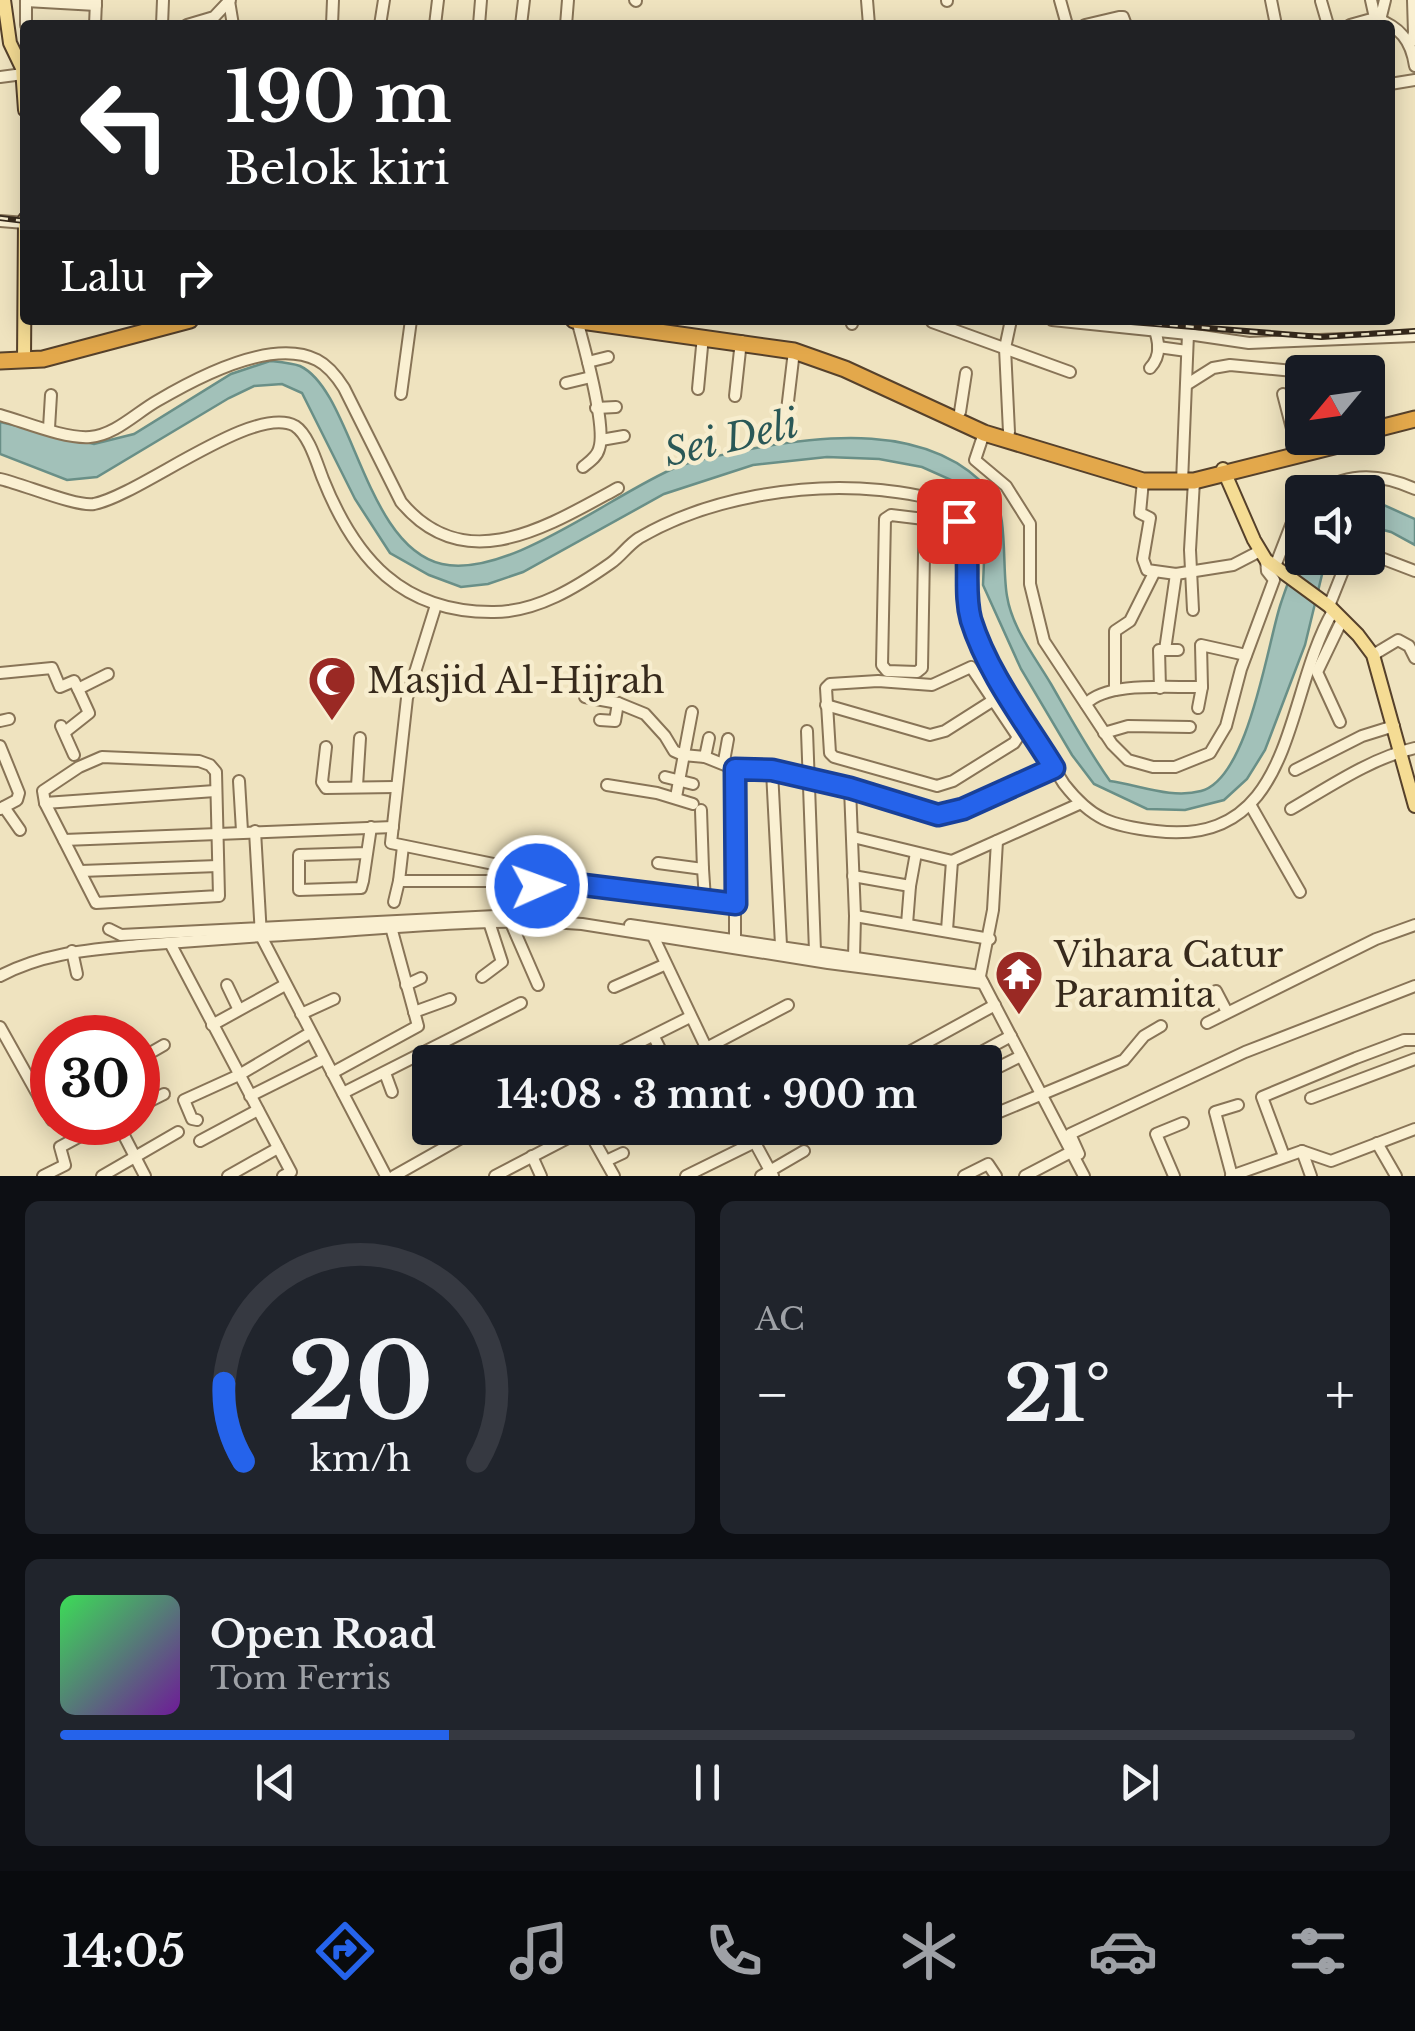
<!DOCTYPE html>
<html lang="id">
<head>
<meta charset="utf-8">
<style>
  body { margin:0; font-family:"Libre Baskerville",serif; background:#20242c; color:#f1f3f6; height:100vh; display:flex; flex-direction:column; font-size:38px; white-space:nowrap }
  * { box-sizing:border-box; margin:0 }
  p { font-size:32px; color:#9ea1a6 }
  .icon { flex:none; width:55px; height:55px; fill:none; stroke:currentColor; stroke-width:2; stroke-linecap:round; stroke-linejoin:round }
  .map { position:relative; height:1176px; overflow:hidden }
  .panel { display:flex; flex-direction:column; gap:25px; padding:25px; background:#0d0f14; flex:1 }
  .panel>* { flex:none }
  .hud { position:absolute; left:20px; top:20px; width:1375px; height:305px; border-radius:10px; box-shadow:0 5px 25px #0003; background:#202124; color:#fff; overflow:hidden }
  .needle { width:65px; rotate:241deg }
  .buttons { position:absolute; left:1285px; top:355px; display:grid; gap:20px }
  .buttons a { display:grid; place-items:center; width:100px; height:100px; border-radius:10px; background:#171b24; box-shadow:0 5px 25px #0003; font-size:50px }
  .speed { position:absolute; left:30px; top:1015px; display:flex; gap:20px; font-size:50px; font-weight:700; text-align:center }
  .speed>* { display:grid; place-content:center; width:130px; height:130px; border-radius:50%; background:#171b24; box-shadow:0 5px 25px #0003; line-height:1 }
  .speed .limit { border:15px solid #d22; background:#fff; color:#111 }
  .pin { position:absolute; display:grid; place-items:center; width:85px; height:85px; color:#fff; margin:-42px; border-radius:20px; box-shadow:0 5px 15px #0006 }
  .me { position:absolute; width:110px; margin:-55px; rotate:88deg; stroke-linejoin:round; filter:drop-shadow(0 0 8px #0008) }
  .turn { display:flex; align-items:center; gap:35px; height:210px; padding:0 40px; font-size:45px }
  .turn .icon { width:130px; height:130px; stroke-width:2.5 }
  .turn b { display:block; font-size:70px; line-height:85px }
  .then { display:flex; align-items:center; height:95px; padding:0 40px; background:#0003; gap:20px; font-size:38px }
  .big { font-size:75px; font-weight:700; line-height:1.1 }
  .panel .widget { flex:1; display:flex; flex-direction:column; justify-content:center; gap:15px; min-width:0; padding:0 35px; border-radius:15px; background:#20242c }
  .panel .dial { align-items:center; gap:0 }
  .dial svg { height:260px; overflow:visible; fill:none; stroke:#363941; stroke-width:7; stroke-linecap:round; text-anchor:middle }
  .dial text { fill:#f1f3f6; stroke:none }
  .song { display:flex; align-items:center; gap:30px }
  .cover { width:120px; height:120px; border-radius:15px; background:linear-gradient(135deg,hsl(130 70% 55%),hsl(280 70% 35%)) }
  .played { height:10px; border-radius:5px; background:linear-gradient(90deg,#2563eb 30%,#363941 30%) }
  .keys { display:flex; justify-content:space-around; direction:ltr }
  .heat { display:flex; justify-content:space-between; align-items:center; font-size:55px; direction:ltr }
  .panel .tiles { flex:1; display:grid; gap:25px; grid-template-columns:1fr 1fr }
  .widget:last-child { grid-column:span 2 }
  .trip { position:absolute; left:412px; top:1045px; width:590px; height:100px; border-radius:10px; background:#171b24; box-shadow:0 5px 25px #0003; font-weight:700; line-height:100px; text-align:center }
  .tab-bar { display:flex; height:160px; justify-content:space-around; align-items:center; background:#090b0e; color:#9ea1a6 }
  .tab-bar .icon { width:70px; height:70px }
  .tab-bar .selected { color:#2563eb }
  .tab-bar b { font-size:45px; color:#f1f3f6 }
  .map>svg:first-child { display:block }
</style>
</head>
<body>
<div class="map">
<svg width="1415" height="1176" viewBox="0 0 1415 1176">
  <rect width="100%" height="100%" fill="#efe3bf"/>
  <g fill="#a2c1b9" stroke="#698f87" stroke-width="2.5">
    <path d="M270,361C279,362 291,363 300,366C353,391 364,546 442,564C509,579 615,492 677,467C695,460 716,456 736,452C817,435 931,420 992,493C1008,511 1002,570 1007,596C1012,628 1035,657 1051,684C1070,717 1088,750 1110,781C1139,785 1171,799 1201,791C1248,779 1267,647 1280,606C1287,584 1296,563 1302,541V558H1326L1305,645L1265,750L1247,779L1224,800L1185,810L1147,809L1094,784L1072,755L1021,669L983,585L985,538L981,505L958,483L922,467L879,459L827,457L753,465L664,494L523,572L488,584L461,587L429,575L390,553L355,499L302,393L282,384L254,386L229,398L97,477L67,480L0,454V422L94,444L134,434L231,374Z"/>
    <polygon points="1368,498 1415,519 1415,545 1391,532 1368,526"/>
  </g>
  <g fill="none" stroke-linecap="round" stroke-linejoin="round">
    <g stroke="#887457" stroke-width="14">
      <g id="minor">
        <polyline points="635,0 636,1"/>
        <polyline points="867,0 869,25"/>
        <polyline points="947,0 947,1"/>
        <polyline points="1060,0 1067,25"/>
        <polyline points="1271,0 1276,25"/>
        <polyline points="26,1 96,5"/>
        <polyline points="229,1 233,25"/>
        <polyline points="1321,1 1328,25"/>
        <path d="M1375,18C1400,27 1411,40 1415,66"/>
        <polyline points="1380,20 1385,0"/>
        <polyline points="26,25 26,0"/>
        <polyline points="95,25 96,1"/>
        <polyline points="162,25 163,0"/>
        <polyline points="187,25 214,17 230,0"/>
        <polyline points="332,25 333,0"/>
        <polyline points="380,25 384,0"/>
        <polyline points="435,25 438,0"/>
        <polyline points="479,25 481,0"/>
        <polyline points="521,25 524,0"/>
        <polyline points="566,25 568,0"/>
        <polyline points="1085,25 1119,17 1123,17 1126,25"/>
        <polyline points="1350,25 1375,18 1371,0"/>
        <polyline points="1411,42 1414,33 1413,0"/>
        <polyline points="0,77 23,74"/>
        <polyline points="1390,84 1415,80"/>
        <polyline points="0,221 25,223"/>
        <path d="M577,320C584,346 607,427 599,449C597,457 589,462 583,467"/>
        <polyline points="851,320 852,324"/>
        <polyline points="1052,320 1188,334"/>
        <polyline points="932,322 1070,372"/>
        <polyline points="1158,347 1187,351"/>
        <polyline points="588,362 608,357"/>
        <path d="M1150,368C1164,353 1157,337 1152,320"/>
        <polyline points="566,383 591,377"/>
        <polyline points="1186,385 1213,368 1230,365 1304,372"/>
        <polyline points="698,389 703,336"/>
        <polyline points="401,394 411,320"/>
        <polyline points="1283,394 1297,448"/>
        <polyline points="735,396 741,341"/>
        <polyline points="596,408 616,407"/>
        <polyline points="960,412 966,373"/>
        <path d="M0,415C25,422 65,439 90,437C115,435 136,413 157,401C196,378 272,337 317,360C329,366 337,377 344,388L401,502C465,579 548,526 618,488"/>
        <polyline points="785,427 794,351"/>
        <polyline points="49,428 51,395"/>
        <polyline points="1009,432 1005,348 1011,320"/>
        <polyline points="984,433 975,460 1006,486 1030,524 1030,584 1044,641 1112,744 1128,760 1153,767 1175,767 1210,753 1226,726 1241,669 1274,580 1267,571 1266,560"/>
        <polyline points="601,440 624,436"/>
        <path d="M0,479C23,484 76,507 94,504C140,495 254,403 295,426C309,435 317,464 323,479C355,559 402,613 494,612C537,612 577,587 611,563C621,556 628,545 639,538C707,498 803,482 880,490C906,493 940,495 956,517C977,546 962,588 971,620C989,679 1032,732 1064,784C1092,820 1112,826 1156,831C1296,848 1283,697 1333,611"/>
        <polyline points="1143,481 1140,513 1150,518 1143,559 1147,570 1176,574 1233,565 1260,551"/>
        <polyline points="1182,482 1188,334 1249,343 1415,336"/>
        <path d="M1319,492C1350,471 1382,474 1415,489"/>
        <polyline points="924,519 891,515 885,519 882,665 887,671 917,672 922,668 925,497"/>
        <polyline points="1368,553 1415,571"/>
        <polyline points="1274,569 1293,520 1302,509"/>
        <polyline points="1329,606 1345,566 1356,558"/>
        <polyline points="1193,610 1190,550 1194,481"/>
        <polyline points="1165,650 1176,574"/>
        <polyline points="1373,655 1398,640 1409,646 1415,658"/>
        <polygon points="971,667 1018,737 1014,743 953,781 937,786 834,757 830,753 826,688 830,684 878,681 932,685"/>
        <polyline points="0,673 52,668 60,687 74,681 78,689"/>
        <polyline points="1202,687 1201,645 1246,655"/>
        <polyline points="1160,688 1159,650 1178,650"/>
        <polyline points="1115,690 1115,631 1130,621 1154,573"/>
        <polyline points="585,697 618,703 645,714 665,736 674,751 683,755 705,757 735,769 772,771 850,788 929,814 951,813 1054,768"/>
        <path d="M1086,704C1107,681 1171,688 1202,687L1198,708"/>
        <polyline points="826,705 930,735 945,731 1000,696"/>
        <polyline points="600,720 615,721 618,703"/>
        <polyline points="0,721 9,719"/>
        <polyline points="1340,722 1317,672 1342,620"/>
        <polyline points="61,726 74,755"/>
        <polyline points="807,731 815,951"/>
        <polyline points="65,732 89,713 78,689 108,674"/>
        <polyline points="1104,733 1128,726 1190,727"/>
        <polyline points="0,746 19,793 17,800 0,809"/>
        <polyline points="326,747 322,782 326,788 395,787"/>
        <polygon points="102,757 199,761 210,765 216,772 219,896 96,903 45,803 43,791 79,767"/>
        <polyline points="705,757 709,738"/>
        <polyline points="724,761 728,739"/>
        <polyline points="735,769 735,938"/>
        <polyline points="1295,770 1362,736 1394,726"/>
        <polyline points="772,771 781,945"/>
        <polyline points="665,777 693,784"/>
        <polyline points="239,781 242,831"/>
        <polyline points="607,785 657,793 693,804"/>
        <polyline points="357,786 360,738"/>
        <polyline points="850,788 855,916 854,957"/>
        <polyline points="676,797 692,712"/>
        <polyline points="45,803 215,791"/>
        <polyline points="1251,806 1300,892"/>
        <polyline points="4,807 20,830"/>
        <path d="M1291,809C1329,787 1371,758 1415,748"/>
        <polyline points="701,810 703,869"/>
        <polyline points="255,831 261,936 386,1176"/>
        <polyline points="853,837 952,861 1079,804"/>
        <polyline points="64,840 393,827"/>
        <polyline points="403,846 399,881 498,881"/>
        <polyline points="367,853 299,855 299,890 361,888 363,881 371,827"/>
        <polyline points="658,863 703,869 705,899"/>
        <polyline points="81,871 218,866"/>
        <polyline points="853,876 910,886 916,853"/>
        <polyline points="394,902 399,881"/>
        <polyline points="855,916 990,939"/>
        <polyline points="564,917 541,914 537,886 545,879 736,904"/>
        <polyline points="511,923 538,985"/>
        <polyline points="907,924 910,886"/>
        <polyline points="630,925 980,976 993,910 997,841"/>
        <polyline points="109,929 121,935 537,914 528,871 391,843 407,698 436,605"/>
        <polyline points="947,930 952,861"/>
        <polyline points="653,936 713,1062"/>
        <polyline points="170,943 291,1172 283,1176"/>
        <polyline points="72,951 77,974"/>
        <path d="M0,976C45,952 91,950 140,945C181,942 221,939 262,936C368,931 476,916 582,924L828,963L983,983"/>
        <polyline points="482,977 502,962 489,922"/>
        <polyline points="980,977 1084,1176"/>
        <polyline points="227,985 238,1008"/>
        <polyline points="406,985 421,978"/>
        <polyline points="614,987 664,965"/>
        <polyline points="1216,991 1227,1012"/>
        <polyline points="414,1012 450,999"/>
        <polyline points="301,1014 334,999"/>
        <polyline points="1207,1023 1376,939 1415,925"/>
        <polyline points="212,1025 285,985"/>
        <polyline points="0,1027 52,1120"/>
        <polyline points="654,1037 664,1057"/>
        <polyline points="902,1056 995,1005"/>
        <polyline points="138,1060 164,1045"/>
        <polyline points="600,1062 690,1017"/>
        <polyline points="680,1062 788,1005"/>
        <polyline points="818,1062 829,1062"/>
        <polyline points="963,1062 1011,1036"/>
        <polyline points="332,1073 418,1026 391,927"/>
        <polyline points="385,1073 392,1092"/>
        <polyline points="985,1074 1021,1056"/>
        <polyline points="343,1093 521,1003"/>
        <polyline points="250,1096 324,1059"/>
        <polyline points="1311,1098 1415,1059"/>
        <polyline points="138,1107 164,1094"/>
        <polyline points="985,1118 1124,1060 1144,1036 1161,1026"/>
        <polyline points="197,1120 192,1119 184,1100 239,1075 310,1033"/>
        <polyline points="117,1122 145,1176"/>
        <polyline points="747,1128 773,1176"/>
        <polyline points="200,1141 258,1110"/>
        <polyline points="1377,1143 1396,1176"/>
        <polyline points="1302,1151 1311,1176"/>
        <polyline points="1079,1154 1070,1134 1245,1052 1415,986"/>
        <polyline points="532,1156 541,1176"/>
        <polyline points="1284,1156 1262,1097 1356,1058 1404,1040 1415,1040"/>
        <polyline points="606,1161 623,1153"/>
        <polyline points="43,1176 65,1165 60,1147 106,1122"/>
        <polyline points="102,1176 178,1132"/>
        <polyline points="228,1176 278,1148"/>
        <polyline points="394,1176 479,1128"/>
        <polyline points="495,1176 587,1128 614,1176"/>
        <polyline points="686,1176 755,1142"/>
        <polyline points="761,1176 804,1151"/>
        <polyline points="964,1176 988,1164 996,1176"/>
        <polyline points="1025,1176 1071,1152"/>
        <polyline points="1174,1176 1156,1134 1183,1123"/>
        <polyline points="1231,1176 1302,1151 1331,1161 1415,1129"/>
        <polyline points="1232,1176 1215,1112 1238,1105"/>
      </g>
    </g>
    <g stroke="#56412b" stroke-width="16">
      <g id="major">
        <polyline points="4,0 10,43 22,68 25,110"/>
        <polyline points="24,361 25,219"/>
        <polyline points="1223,469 1254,540 1266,560 1329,606 1358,635 1373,655 1415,806"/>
      </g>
    </g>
    <g stroke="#56412b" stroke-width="19">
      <g id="highway">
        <polyline points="574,320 794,351 845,369 984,433 1143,481 1194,481 1366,438"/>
        <polyline points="0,361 43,359 190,320"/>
        <polyline points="1368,431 1415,419"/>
      </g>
    </g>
    <use href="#minor" stroke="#faf0d2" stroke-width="10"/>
    <use href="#major" stroke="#f5dc94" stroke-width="12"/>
    <use href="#highway" stroke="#e3a84b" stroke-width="15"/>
    <g stroke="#372a1c" stroke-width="6">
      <g id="rail">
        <polyline points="0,218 25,221"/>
        <polyline points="1106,320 1321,337 1415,331"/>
      </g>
    </g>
    <use href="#rail" stroke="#f7edce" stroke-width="2.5" stroke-dasharray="8" stroke-linecap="butt"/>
  </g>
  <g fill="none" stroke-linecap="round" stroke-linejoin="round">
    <g stroke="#184099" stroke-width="25">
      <path id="route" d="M537,886L544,880L736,904L735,769L772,770L850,788L938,815L963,809L1054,768C1025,721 988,674 971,620C962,587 974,552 959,521"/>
    </g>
    <use href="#route" stroke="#2563eb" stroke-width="18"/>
  </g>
  <defs>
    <g id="mosque-pin" transform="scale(2.5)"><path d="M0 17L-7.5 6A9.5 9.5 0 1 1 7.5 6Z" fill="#9a2924" stroke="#f7edce"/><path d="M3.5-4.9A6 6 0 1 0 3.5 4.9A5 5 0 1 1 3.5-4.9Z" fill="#fff"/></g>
    <g id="temple-pin" transform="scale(2.5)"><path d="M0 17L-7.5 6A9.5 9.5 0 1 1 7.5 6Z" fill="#9a2924" stroke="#f7edce"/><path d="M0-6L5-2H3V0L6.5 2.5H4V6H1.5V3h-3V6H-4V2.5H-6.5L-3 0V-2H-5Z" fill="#fff"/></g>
  </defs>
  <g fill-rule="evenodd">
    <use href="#mosque-pin" x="332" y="680"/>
    <use href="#temple-pin" x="1019" y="974"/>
  </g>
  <g text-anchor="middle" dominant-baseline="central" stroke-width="9" stroke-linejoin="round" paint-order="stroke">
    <g font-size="35" fill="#372a1c" stroke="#f7edce" text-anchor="start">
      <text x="367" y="680">Masjid Al-Hijrah</text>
      <text x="1054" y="954">Vihara Catur<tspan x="1054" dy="40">Paramita</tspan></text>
    </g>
    <g font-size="38" font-style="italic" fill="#2a5857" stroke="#f7edce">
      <text transform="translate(731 438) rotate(-13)">Sei Deli</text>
    </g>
  </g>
</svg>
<div class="buttons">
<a><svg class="needle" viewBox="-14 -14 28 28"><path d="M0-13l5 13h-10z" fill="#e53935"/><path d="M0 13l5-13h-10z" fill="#9ea1a6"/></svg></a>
<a><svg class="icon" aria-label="sound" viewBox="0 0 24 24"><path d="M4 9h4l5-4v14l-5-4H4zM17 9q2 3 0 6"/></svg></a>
</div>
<div class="speed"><div class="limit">30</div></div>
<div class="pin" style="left:959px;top:521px;background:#d93025"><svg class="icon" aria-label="arrive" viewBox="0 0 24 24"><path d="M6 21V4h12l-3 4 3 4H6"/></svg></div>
<svg class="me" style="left:537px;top:886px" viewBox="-20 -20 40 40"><circle r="17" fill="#2563eb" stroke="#fff" stroke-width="3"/><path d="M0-11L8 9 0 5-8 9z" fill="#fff"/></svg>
<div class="trip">14:08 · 3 mnt · 900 m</div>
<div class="hud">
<div class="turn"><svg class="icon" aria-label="left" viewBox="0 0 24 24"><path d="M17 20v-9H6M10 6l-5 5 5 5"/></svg><div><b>190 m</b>Belok kiri</div></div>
<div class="then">Lalu<svg class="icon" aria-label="right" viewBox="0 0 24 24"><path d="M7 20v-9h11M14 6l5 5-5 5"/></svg></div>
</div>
</div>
<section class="panel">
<div class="tiles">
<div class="widget dial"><svg viewBox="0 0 100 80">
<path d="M14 69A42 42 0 1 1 86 69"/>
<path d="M14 69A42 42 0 0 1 8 45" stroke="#2563eb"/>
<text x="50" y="56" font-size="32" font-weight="700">20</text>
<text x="50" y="72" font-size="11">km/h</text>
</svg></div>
<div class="widget"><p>AC</p>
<div class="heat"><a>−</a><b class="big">21°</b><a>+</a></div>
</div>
<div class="widget">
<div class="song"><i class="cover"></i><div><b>Open Road</b><p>Tom Ferris</p></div></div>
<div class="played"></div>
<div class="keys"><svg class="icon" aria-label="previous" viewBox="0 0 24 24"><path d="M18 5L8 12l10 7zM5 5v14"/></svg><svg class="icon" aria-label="pause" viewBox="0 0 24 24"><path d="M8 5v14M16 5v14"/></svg><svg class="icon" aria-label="next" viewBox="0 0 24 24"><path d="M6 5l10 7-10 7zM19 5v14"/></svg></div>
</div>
</div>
</section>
<nav class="tab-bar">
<b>14:05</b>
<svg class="icon selected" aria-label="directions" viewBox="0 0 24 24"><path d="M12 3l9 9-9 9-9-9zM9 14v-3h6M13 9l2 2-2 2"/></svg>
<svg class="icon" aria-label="music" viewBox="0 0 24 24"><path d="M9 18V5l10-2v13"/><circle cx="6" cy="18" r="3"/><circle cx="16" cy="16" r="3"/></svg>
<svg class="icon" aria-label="phone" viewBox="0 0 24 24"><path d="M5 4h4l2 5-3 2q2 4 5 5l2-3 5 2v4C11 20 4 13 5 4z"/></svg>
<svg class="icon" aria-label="climate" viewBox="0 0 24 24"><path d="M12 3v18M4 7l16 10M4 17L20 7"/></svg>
<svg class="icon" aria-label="car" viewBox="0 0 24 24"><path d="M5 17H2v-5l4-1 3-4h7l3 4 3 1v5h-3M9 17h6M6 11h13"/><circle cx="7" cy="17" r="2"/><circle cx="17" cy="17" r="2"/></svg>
<svg class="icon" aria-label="filters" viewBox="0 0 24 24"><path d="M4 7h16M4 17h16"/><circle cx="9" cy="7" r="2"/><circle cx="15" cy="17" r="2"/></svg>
</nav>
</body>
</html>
